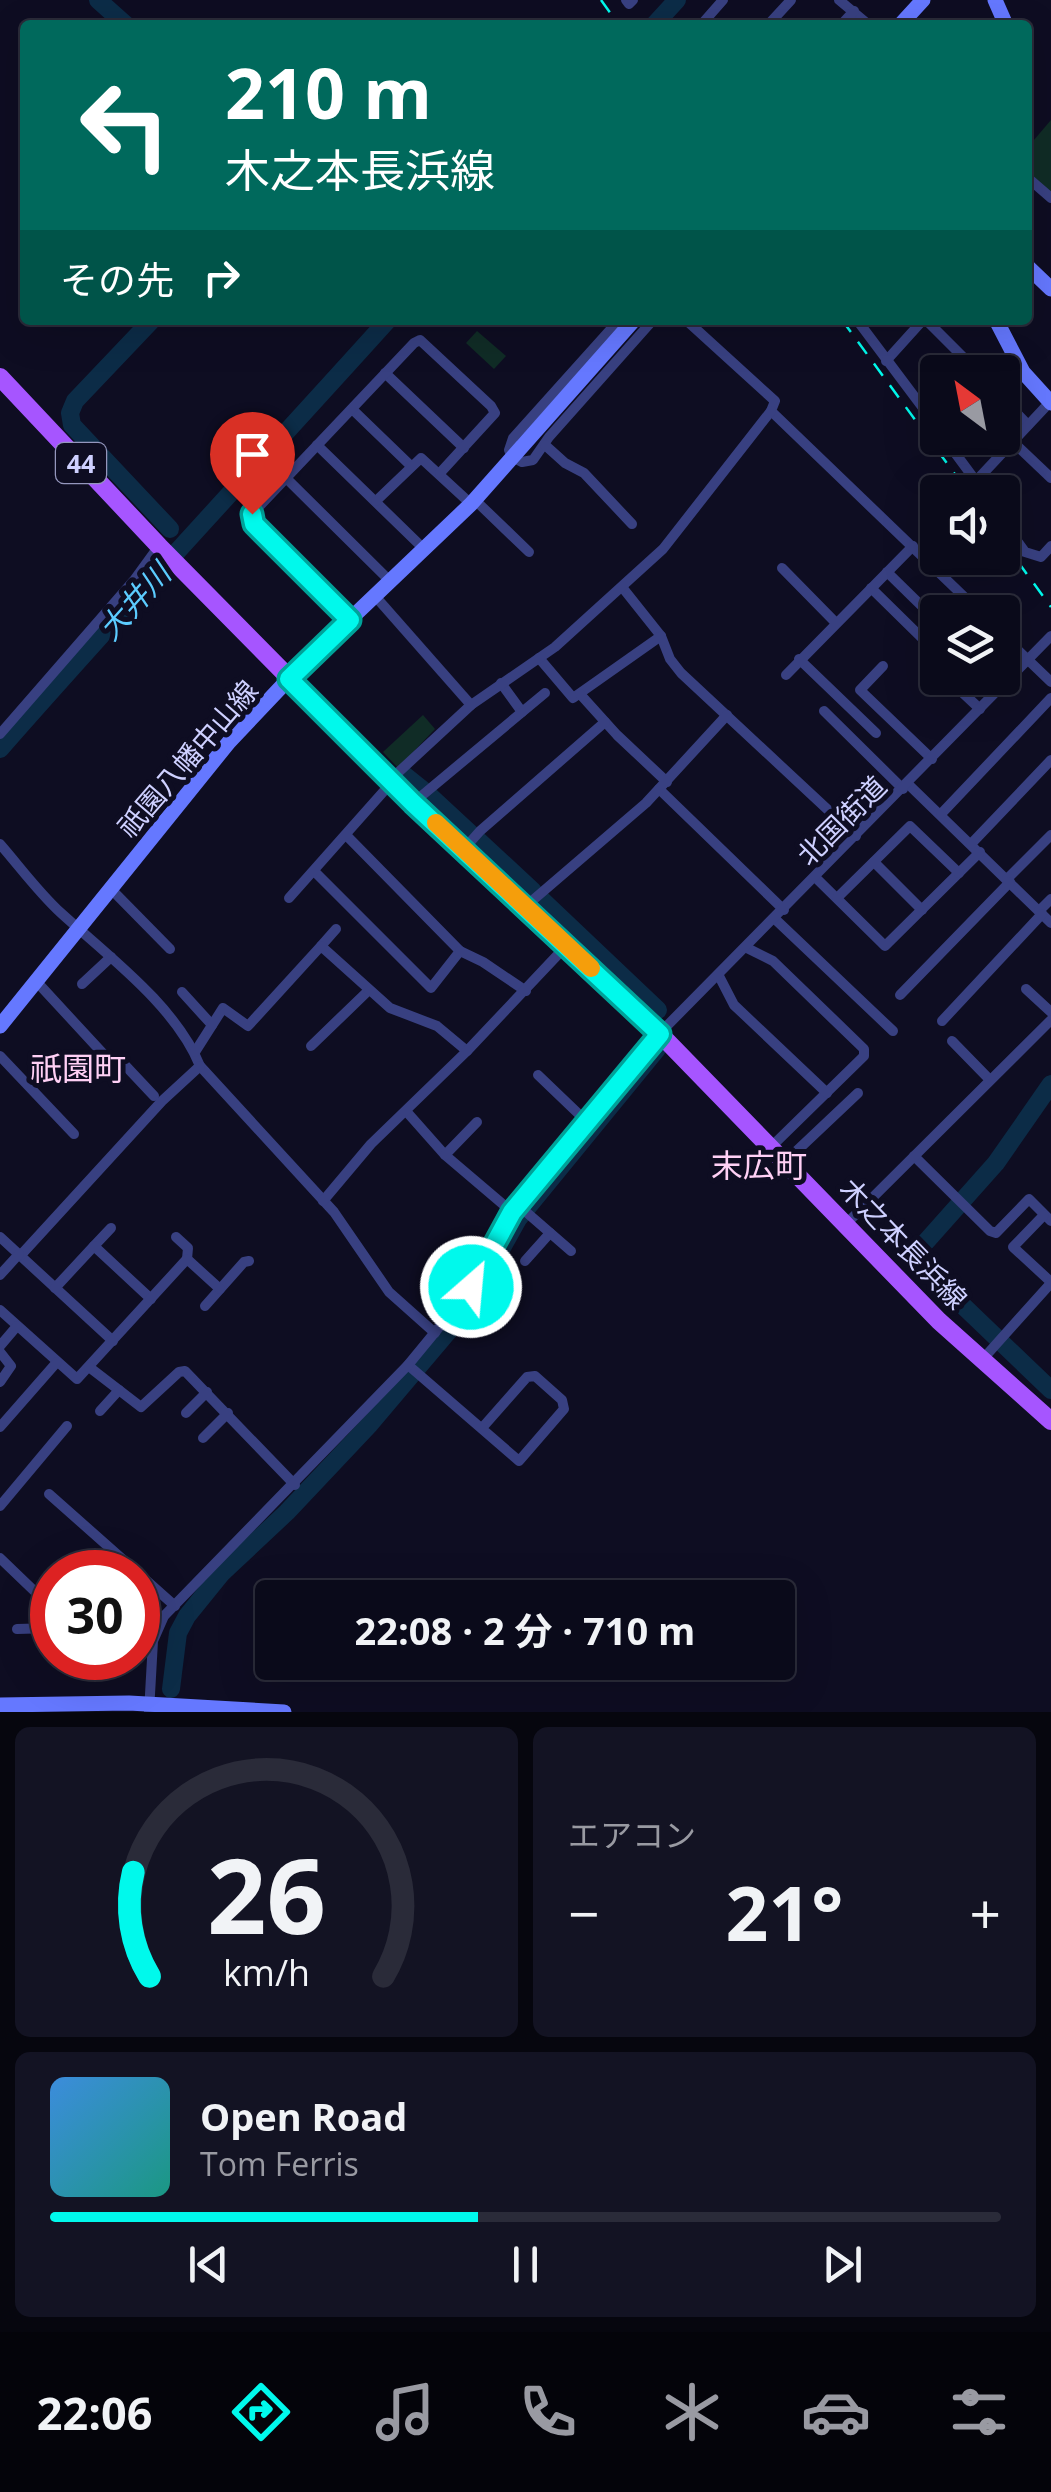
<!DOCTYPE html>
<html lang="ja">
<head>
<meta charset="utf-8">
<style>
  body { margin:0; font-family:"Open Sans","Noto Sans JP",sans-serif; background:#131323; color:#f1f3f6; height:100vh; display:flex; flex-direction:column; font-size:38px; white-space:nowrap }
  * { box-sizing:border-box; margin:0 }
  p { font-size:32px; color:#999aa2 }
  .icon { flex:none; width:55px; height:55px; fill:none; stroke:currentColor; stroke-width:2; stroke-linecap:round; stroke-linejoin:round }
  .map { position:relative; height:1712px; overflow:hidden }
  .sheet { display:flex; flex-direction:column; gap:15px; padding:15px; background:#06060e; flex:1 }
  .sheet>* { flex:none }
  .banner { position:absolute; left:20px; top:20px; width:1012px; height:305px; border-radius:10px; box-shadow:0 10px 40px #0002,0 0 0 2px #2a2b39; background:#00695c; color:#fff; overflow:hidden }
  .needle { width:65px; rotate:328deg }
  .controls { position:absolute; left:920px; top:355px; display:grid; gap:20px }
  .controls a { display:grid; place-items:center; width:100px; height:100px; border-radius:10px; background:#0a0a1a; box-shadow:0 10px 40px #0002,0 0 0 2px #2a2b39; font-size:50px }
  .speed { position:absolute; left:30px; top:1550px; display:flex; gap:20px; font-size:50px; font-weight:700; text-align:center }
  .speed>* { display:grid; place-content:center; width:130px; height:130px; border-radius:50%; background:#0a0a1a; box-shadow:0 10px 40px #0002,0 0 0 2px #2a2b39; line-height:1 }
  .speed .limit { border:15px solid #d22; background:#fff; color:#111 }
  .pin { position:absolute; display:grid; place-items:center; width:85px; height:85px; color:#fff; margin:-102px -42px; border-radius:50% 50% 50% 0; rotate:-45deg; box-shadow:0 0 10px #0007 }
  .pin .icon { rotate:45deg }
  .me { position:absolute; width:110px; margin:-55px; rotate:27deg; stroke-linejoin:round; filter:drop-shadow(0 0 8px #0008) }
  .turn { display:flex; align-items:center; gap:35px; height:210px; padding:0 40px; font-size:45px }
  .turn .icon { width:130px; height:130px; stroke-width:2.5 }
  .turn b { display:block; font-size:70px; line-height:85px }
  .then { display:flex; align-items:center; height:95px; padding:0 40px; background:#0003; gap:20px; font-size:38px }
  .big { font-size:75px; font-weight:700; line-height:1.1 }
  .sheet .card { flex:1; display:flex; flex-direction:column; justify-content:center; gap:15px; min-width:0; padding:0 35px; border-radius:15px; background:#131323 }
  .sheet .dial { align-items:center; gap:0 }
  .dial svg { height:260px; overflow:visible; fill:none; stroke:#2a2b39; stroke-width:7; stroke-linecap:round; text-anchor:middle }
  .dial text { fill:#f1f3f6; stroke:none }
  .song { display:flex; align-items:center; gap:30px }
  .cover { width:120px; height:120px; border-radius:15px; background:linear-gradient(135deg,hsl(210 70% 55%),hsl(170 70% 35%)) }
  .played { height:10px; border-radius:5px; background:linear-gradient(90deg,#00f9ec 45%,#2a2b39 45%) }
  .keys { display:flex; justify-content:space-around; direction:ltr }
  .heat { display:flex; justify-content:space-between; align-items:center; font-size:55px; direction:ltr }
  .sheet .tiles { flex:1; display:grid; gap:15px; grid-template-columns:1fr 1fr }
  .card:last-child { grid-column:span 2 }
  .trip { position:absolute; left:255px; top:1580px; width:540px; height:100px; border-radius:10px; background:#0a0a1a; box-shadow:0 10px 40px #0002,0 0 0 2px #2a2b39; font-weight:700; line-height:100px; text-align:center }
  .tab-bar { display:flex; height:160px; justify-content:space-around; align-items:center; background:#04040a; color:#999aa2 }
  .tab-bar .icon { width:70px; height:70px }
  .tab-bar .selected { color:#00f9ec }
  .tab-bar b { font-size:45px; color:#f1f3f6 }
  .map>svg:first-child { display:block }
</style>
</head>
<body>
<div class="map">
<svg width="1051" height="1712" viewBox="0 0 1051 1712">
  <rect width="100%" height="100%" fill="#0e0d22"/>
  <g fill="#102c26">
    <polygon points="1051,120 1051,196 1028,175 1028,147"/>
    <polygon points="477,331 506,356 494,369 466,343"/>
    <polygon points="423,715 435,729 398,768 383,752"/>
  </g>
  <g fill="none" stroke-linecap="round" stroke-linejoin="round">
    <g stroke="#0c2c47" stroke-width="18">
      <polyline points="98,0 126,25"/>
      <polyline points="654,25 677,0"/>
      <polyline points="152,320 75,401 70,413 72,425 170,529"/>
      <path d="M0,749C127,604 259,463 388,320"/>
      <polyline points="403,774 423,790"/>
      <polyline points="429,795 470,833"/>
      <polyline points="478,840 533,891"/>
      <polyline points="541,899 658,1010"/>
      <polyline points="1051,1084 996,1163 923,1245 920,1252 954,1297 1051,1390"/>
      <polyline points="171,1689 178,1633 187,1616 221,1574 287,1512 370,1424 469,1307 518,1219 657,1049"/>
    </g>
    <g stroke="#384081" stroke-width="10">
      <polyline points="626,0 629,4 633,0"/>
      <polyline points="839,0 869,25"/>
      <polyline points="701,25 723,0"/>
      <polyline points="768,25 791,0"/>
      <polyline points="841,25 854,11"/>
      <polyline points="1028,178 1051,198"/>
      <polyline points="619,320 513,438 509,450 512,457 522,462 533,460 549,437 653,320"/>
      <polyline points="686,320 775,401 771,411 980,612"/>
      <polyline points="857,320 938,428"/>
      <polyline points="926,320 978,372"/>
      <polyline points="886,361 923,320"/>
      <polyline points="385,373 464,448"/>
      <polyline points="1002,398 1028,425"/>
      <polyline points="352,409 410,465"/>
      <polyline points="944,438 984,492"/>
      <polyline points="1013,442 1051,478"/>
      <polyline points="317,445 425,550"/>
      <polyline points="545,445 565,463 584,473 632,524"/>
      <polyline points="286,478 390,581"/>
      <polyline points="976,481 1050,402"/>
      <polyline points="475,500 529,552"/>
      <polyline points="376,501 421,458 471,504"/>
      <polyline points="1002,520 1025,552 1041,557 1051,546"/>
      <polyline points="782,568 836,623"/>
      <polyline points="887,572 938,622"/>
      <polyline points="622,587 661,636 670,659 681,673 856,836"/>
      <polyline points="871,588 926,642"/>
      <polyline points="375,596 471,705"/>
      <polyline points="350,619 253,522 252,514 414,343 420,340 491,406 495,413 440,473"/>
      <polyline points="1002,635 1051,682"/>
      <polyline points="539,658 573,698 661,636"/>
      <polyline points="799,659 876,733"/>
      <polyline points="933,664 938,668"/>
      <polyline points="883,666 860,690 932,759"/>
      <polyline points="786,675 913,546"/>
      <polyline points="947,678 980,709"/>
      <polyline points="501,683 522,712"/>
      <polyline points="580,694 617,735 667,782"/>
      <polyline points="824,711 903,789"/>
      <polyline points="0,734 135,579 159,546"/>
      <polyline points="390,780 471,705 555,647 663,549 771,411"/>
      <polyline points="908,784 1051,923"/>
      <polyline points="659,789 784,910"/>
      <polyline points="413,803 545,693"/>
      <polyline points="941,814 1051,698"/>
      <path d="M0,844C20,867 39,893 61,913C108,956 176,1006 200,1066L334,1212L389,1292L435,1333"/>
      <polyline points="971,844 1051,760"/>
      <polyline points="464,849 480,831 605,722"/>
      <polyline points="874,862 922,910"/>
      <polyline points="314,871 431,988 460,951 346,835"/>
      <polyline points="816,878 885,946 980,852"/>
      <polyline points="1007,879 1051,835"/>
      <polyline points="110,888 170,949"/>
      <polyline points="289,898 392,782"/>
      <polyline points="837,898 910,826 959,873"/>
      <polyline points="526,906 646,803 727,715"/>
      <polyline points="1039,911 1051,899"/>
      <polyline points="775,919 893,1031"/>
      <polyline points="321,946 336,929"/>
      <polyline points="747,948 773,961 864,1049 864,1056 771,1147"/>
      <polyline points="460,951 483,962 526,991"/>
      <polyline points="719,976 734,1005 827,1093"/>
      <polyline points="36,981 108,1059 122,1062 154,1096"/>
      <polyline points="82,984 111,957"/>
      <polyline points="1026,989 1051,1012"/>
      <polyline points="182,992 212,1025"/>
      <polyline points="900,995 1010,882"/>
      <polyline points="942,1021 1042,914"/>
      <polyline points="952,1041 990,1080"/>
      <polyline points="311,1046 369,990"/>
      <polyline points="195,1052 223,1008 248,1026 321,946 390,1008 437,1026 467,1051"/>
      <polyline points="0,1056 74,1134"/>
      <polyline points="538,1075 586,1121"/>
      <polyline points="406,1111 445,1155 512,1212"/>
      <polyline points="445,1155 477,1122"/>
      <polyline points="914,1156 990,1231 996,1233 1029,1199 1051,1221"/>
      <polyline points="786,1161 858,1093"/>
      <polyline points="323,1201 371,1144 467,1051 567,945"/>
      <polyline points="518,1205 571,1251"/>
      <polyline points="1044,1215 1013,1247 1051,1282"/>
      <polyline points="847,1223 1051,1020"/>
      <polyline points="0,1237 113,1341"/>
      <polyline points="176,1237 188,1248 187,1259"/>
      <polyline points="94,1246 111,1228"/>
      <polyline points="20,1256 162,1101 200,1066"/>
      <polyline points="525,1261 550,1233"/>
      <polyline points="0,1275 19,1254"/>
      <polyline points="55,1288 94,1246 151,1299"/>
      <polyline points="205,1306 244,1262 249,1261"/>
      <polyline points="0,1310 77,1379 187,1259 220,1289"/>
      <polyline points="0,1346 17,1326"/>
      <polyline points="0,1352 11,1366 0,1382"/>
      <polyline points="982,1360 1051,1283"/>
      <polyline points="408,1365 519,1461 564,1409 562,1400 535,1376 527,1377 482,1428"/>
      <polyline points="89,1367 141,1407 179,1372 185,1371 295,1485"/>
      <polyline points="100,1411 119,1390"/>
      <polyline points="186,1413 207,1392"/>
      <polyline points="0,1427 57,1362"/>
      <polyline points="203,1438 228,1413"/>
      <polyline points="49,1494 137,1572"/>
      <polyline points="0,1506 67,1426"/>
      <polyline points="0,1558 52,1608"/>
      <polyline points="138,1573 175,1606"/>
      <polyline points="138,1619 164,1616"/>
      <polyline points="17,1629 52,1628"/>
      <polyline points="149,1712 153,1641 164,1616 408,1365 464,1297 512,1212 653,1040 1051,636"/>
    </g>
    <g stroke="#6578ff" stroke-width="15">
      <polyline points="995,0 1006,25"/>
      <polyline points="900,25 923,0"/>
      <polyline points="1028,267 1051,289"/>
      <polyline points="996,320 1023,372 1051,403"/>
      <polyline points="0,1026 229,742 300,667 471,504 634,320"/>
      <polyline points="0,1705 129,1703 284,1712"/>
    </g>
    <polyline stroke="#a655ff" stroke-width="18" points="0,377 159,546 390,780 660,1034 939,1321 1051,1421"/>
    <g stroke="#00f9ec" stroke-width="2.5" stroke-dasharray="15 12" stroke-linecap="butt">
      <polyline points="601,0 619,25"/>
      <polyline points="842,320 968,492"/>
      <polyline points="1002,540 1051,607"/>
    </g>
  </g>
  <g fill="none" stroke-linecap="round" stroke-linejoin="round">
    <g stroke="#00a299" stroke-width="25">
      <polyline id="route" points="252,514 254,524 350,620 289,679 413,803 660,1034 512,1212 471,1287"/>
    </g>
    <use href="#route" stroke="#00f9ec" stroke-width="18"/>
    <polyline stroke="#f59e0b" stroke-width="18" points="436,823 591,968"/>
  </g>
  <g text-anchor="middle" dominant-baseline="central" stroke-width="10" stroke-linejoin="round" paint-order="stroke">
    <rect fill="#0e0d22" stroke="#9496bd" stroke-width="2.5" x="56" y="443" width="50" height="40" rx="8"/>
    <g font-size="25" font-weight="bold" fill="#ced0ff">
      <text x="81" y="463">44</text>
    </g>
    <g font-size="28" fill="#ced0ff" stroke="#0e0d22">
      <text transform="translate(187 758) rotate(-49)">祇園八幡中山線</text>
      <text transform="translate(841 820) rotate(-45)">北国街道</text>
      <text transform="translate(904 1243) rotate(46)">木之本長浜線</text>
    </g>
    <g font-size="30" font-style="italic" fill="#5cccff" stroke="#0e0d22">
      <text transform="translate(134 601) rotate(-48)">大井川</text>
    </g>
    <g font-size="32" fill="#ffd0f5" stroke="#0e0d22">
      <text x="78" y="1067">祇園町</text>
      <text x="759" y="1164">末広町</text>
    </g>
  </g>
</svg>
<div class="controls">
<a><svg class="needle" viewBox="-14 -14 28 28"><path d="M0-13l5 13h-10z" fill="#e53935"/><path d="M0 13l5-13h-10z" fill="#999aa2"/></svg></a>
<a><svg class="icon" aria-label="sound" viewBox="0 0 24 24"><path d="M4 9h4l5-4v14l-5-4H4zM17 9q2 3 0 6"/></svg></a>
<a><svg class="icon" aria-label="layers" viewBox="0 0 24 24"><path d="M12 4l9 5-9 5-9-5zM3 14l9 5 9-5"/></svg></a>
</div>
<div class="speed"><div class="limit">30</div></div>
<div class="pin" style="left:252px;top:514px;background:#d93025"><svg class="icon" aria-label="arrive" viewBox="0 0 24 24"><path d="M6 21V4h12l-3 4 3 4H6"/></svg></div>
<svg class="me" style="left:471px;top:1287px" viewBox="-20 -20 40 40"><circle r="17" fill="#00f9ec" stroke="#fff" stroke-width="3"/><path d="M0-11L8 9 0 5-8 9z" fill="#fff"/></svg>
<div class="trip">22:08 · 2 分 · 710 m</div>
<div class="banner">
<div class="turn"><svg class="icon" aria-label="left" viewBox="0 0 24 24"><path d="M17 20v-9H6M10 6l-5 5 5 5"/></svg><div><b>210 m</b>木之本長浜線</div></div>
<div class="then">その先<svg class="icon" aria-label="right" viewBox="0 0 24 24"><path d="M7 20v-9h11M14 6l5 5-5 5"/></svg></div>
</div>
</div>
<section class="sheet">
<div class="tiles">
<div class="card dial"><svg viewBox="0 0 100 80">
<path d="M14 69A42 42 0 1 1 86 69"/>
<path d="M14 69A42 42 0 0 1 9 37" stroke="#00f9ec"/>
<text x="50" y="56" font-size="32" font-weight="700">26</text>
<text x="50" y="72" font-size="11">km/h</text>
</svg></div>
<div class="card"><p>エアコン</p>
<div class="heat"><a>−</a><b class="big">21°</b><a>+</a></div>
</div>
<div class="card">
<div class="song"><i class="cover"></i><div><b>Open Road</b><p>Tom Ferris</p></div></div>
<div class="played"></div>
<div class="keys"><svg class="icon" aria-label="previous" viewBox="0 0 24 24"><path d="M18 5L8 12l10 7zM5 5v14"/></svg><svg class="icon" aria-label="pause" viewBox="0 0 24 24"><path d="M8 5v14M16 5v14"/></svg><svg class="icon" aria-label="next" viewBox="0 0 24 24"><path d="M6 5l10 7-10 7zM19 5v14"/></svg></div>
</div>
</div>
</section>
<nav class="tab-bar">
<b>22:06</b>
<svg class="icon selected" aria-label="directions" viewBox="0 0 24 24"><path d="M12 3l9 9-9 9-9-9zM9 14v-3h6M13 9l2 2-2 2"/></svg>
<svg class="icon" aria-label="music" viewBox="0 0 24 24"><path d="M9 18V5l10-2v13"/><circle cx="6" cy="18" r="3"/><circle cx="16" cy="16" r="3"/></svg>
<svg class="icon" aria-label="phone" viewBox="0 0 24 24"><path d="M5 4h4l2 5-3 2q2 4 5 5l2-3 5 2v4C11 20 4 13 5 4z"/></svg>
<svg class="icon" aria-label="climate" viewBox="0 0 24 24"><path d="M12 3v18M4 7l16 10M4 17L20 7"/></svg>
<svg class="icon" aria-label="car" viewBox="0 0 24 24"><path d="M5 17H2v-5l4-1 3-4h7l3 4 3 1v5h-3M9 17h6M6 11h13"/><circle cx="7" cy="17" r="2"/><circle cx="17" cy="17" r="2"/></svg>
<svg class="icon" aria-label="filters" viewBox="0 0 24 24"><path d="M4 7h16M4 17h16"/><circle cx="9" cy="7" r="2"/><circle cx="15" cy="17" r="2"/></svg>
</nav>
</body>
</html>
